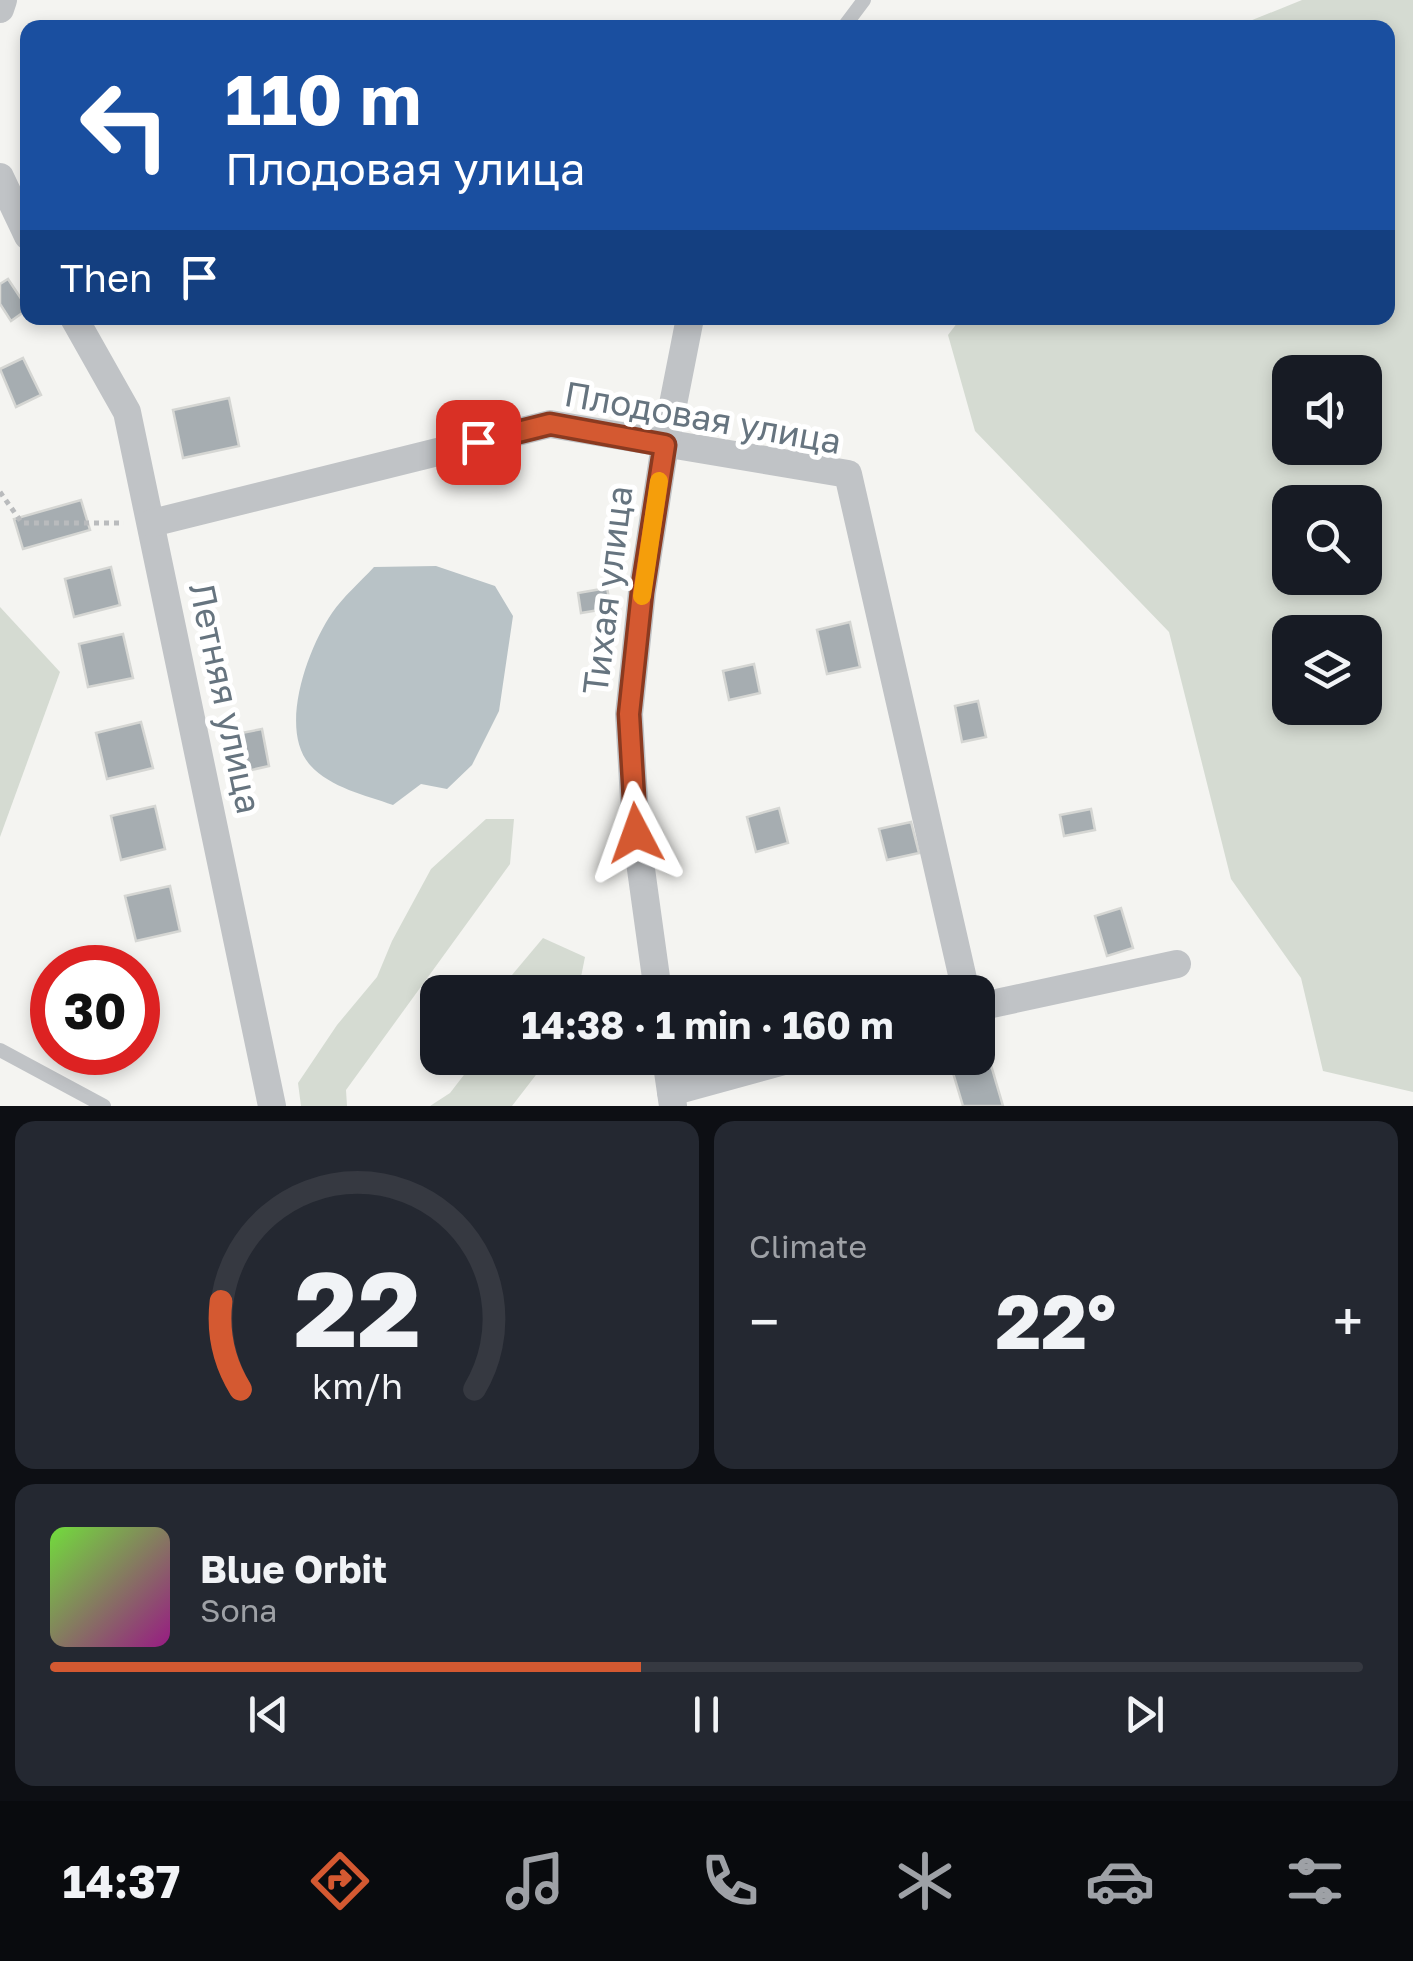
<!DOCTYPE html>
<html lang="en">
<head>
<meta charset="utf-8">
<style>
  body { margin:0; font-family:"Golos Text",sans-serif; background:#242831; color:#f1f3f6; height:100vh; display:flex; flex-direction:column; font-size:38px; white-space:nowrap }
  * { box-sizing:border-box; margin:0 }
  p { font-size:32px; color:#9ea1a6 }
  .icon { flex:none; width:55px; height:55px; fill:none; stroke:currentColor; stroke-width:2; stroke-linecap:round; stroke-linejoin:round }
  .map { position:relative; height:1106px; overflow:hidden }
  .panel { display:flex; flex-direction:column; gap:15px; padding:15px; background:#0d0f14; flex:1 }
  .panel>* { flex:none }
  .top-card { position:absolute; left:20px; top:20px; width:1375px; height:305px; border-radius:20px; box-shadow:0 5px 15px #0003; background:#1a4fa0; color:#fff; overflow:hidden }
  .buttons { position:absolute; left:1272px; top:355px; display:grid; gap:20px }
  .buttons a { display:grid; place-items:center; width:110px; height:110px; border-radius:20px; background:#171b24; box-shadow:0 5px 15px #0003; font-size:50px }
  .speed { position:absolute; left:30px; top:945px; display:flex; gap:20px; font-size:50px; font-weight:700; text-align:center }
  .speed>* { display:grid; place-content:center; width:130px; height:130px; border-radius:50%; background:#171b24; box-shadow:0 5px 15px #0003; line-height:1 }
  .speed .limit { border:15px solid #d22; background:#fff; color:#111 }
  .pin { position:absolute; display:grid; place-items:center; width:85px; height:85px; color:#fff; margin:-42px; border-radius:20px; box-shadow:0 5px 15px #0006 }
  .me { position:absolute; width:110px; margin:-55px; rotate:356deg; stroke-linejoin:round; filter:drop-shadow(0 0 8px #0008) }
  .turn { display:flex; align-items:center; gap:35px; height:210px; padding:0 40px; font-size:45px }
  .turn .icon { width:130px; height:130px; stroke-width:2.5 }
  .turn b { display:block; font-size:70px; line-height:85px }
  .then { display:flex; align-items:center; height:95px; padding:0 40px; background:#0003; gap:20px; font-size:38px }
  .big { font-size:75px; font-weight:700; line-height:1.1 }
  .panel .widget { flex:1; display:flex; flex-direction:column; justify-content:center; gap:15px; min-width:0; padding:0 35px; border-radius:20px; background:#242831 }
  .panel .dial { align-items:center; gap:0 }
  .dial svg { height:260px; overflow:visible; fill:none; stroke:#363941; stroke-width:7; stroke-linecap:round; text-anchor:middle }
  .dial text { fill:#f1f3f6; stroke:none }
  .song { display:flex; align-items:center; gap:30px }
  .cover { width:120px; height:120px; border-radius:15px; background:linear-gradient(135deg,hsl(100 70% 55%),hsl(310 70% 35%)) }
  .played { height:10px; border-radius:5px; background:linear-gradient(90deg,#d45931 45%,#363941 45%) }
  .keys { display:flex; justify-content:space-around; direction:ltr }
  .heat { display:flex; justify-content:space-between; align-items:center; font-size:55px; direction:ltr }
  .panel .tiles { flex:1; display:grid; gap:15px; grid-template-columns:1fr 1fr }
  .widget:last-child { grid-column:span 2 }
  .trip { position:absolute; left:420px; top:975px; width:575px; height:100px; border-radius:20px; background:#171b24; box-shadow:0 5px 15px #0003; font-weight:700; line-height:100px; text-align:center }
  .dock { display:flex; height:160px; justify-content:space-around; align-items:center; background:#090b0e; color:#9ea1a6 }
  .dock .icon { width:70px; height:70px }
  .dock .active { color:#d45931 }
  .dock b { font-size:45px; color:#f1f3f6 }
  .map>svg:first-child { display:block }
</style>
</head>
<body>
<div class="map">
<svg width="1413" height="1106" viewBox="0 0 1413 1106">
  <rect width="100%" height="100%" fill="#f4f4f1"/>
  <g fill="#d5dbd2" fill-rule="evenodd">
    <path d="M1302,0H1413V1092L1323,1071L1301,978L1231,879L1169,632L975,431L948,335L961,318H1388V28L1235,27ZM1290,372H1365V448H1290ZM1290,502H1365V578H1290ZM1290,632H1365V708H1290Z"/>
    <polygon points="0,607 60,672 0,837"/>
    <polygon points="486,819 514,819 510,864 346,1090 347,1106 301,1106 298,1083 337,1025 377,977 392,941 431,869"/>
    <polygon points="543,938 585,957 578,992 504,992 507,981"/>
    <polygon points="477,1058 549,1058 512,1106 430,1106 450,1093"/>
  </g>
  <path fill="#b8c2c6" d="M436,566L495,586L513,616L499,711L472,765L447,789L421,784L393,805C365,795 331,788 310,765C278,729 308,648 332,613C343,597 360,582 374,567Z"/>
  <g fill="#a6adb1" stroke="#d5d6d3" stroke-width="2.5">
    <polygon points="8,279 28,309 11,321 0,304 0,284"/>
    <polygon points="23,358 41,395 16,407 0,369"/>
    <polygon points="229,398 239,446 183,458 173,410"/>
    <polygon points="81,500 90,530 23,549 14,519"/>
    <polygon points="111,567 120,605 74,617 65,579"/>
    <polygon points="607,588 611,608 581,613 578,593"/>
    <polygon points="850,622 860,667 827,674 817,630"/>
    <polygon points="123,634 133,678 88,687 79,644"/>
    <polygon points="754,664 760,693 729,700 723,671"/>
    <polygon points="978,701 986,737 962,742 955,706"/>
    <polygon points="141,722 153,768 107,779 96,733"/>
    <polygon points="262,729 269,766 238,773 231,735"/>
    <polygon points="155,806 165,849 121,860 111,816"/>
    <polygon points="779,808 788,843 756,852 747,817"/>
    <polygon points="1091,809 1095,830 1064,836 1060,815"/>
    <polygon points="911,822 919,853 887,860 879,829"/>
    <polygon points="170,886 180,931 136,941 125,896"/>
    <polygon points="1121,908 1133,948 1107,956 1095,916"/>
    <polygon points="988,1055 1003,1106 963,1106 951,1066"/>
  </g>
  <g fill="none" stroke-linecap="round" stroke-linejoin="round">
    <polyline stroke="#b9bbbd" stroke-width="5" stroke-dasharray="5 5" stroke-linecap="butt" points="0,492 22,523 124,523"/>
    <g stroke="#c0c3c6" stroke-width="14">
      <polyline points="843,28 864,0"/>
      <polyline points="0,1050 104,1106"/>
    </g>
    <g stroke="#c0c3c6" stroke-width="28">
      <polyline points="0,9 3,0"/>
      <polyline points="0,177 28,236"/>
      <polyline points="74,318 127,412 272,1106"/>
      <polyline points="152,523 550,424 848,474 966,992"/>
      <polyline points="658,992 636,833 629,714 642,592 665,445 690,318"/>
      <polyline points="978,1007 1177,964"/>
      <polyline points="666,1058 673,1106"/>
      <polyline points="671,1092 795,1058"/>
    </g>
  </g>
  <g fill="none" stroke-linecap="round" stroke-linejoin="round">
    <g stroke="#8a3a20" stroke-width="25">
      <polyline id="route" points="478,442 550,424 665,445 642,592 629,714 636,833"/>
    </g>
    <use href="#route" stroke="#d45931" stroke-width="18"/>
    <polyline stroke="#f59e0b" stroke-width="18" points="642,596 659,481"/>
  </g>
  <g text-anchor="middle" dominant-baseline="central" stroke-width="10" stroke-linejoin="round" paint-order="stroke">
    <g font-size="35" fill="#66747f" stroke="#fff">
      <text transform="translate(703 417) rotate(10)">Плодовая улица</text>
      <text transform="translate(607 590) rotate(-83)">Тихая улица</text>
      <text transform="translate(226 698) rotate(78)">Летняя улица</text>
    </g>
  </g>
</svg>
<div class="buttons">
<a><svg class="icon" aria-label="sound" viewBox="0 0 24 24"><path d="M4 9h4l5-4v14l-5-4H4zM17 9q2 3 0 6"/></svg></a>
<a><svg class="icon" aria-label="search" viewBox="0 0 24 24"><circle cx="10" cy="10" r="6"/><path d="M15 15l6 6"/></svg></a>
<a><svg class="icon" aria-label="layers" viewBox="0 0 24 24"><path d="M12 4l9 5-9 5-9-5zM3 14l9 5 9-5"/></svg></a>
</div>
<div class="speed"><div class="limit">30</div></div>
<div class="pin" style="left:478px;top:442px;background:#d93025"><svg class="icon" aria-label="arrive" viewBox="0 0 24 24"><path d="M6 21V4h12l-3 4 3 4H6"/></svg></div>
<svg class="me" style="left:636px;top:833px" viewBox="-20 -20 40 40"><path d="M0-17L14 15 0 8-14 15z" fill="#d45931" stroke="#fff" stroke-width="4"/></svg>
<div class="trip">14:38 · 1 min · 160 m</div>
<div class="top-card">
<div class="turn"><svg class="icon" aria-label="left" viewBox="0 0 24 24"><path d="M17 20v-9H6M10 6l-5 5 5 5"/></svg><div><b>110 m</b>Плодовая улица</div></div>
<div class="then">Then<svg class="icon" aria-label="arrive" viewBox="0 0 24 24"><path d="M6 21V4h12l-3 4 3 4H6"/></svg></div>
</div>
</div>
<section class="panel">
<div class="tiles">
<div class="widget dial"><svg viewBox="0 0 100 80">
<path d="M14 69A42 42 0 1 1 86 69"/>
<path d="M14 69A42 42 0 0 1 8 42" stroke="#d45931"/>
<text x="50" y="56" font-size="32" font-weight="700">22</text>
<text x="50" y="72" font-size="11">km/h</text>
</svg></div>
<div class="widget"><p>Climate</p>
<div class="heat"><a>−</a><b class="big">22°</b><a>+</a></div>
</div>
<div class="widget">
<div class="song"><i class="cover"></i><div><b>Blue Orbit</b><p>Sona</p></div></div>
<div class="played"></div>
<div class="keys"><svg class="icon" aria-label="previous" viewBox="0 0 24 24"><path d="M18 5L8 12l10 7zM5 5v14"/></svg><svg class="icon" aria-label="pause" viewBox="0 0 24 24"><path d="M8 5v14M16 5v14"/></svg><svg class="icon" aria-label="next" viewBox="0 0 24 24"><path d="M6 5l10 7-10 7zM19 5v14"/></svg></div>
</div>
</div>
</section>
<nav class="dock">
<b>14:37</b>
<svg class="icon active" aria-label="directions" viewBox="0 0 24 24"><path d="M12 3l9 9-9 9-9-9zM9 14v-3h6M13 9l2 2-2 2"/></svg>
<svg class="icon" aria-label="music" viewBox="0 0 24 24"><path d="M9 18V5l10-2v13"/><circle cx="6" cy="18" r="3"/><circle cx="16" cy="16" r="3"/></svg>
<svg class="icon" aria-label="phone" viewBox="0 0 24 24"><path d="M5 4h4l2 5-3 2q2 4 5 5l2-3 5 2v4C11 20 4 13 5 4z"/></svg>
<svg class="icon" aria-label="climate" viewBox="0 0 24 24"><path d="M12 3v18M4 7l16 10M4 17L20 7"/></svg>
<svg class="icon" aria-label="car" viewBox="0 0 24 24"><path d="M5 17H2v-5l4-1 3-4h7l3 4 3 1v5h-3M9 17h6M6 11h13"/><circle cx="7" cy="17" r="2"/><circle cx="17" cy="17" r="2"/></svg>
<svg class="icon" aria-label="filters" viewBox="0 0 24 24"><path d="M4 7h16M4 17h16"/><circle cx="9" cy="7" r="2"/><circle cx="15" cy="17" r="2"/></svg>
</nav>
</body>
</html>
